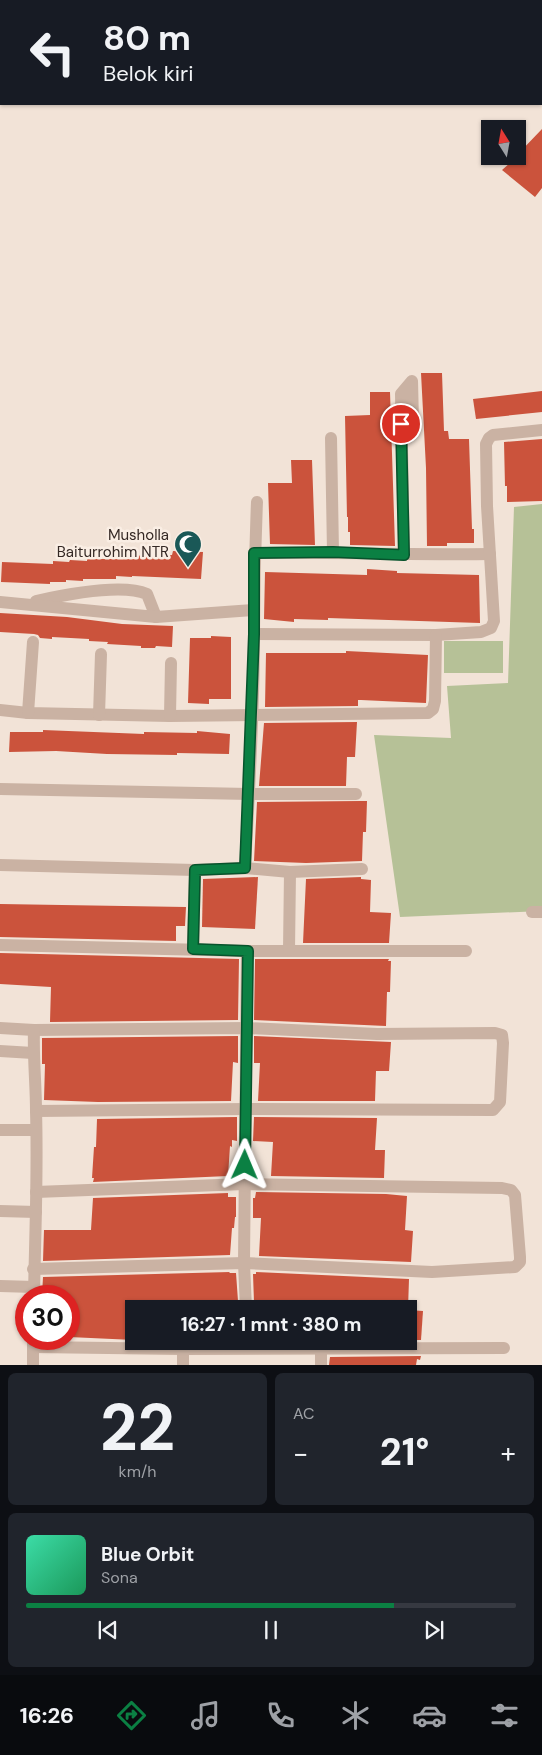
<!DOCTYPE html>
<html lang="id">
<head>
<meta charset="utf-8">
<style>
  body { margin:0; font-family:"DM Sans",sans-serif; background:#20242c; color:#f1f3f6; height:100vh; display:flex; flex-direction:column; font-size:19px; white-space:nowrap }
  * { box-sizing:border-box; margin:0 }
  p { font-size:16px; color:#9ea1a6 }
  .icon { flex:none; width:28px; height:28px; fill:none; stroke:currentColor; stroke-width:2; stroke-linecap:round; stroke-linejoin:round }
  .map { position:relative; height:1365px; overflow:hidden }
  .side { display:flex; flex-direction:column; gap:8px; padding:8px; background:#0d0f14; flex:1 }
  .side>* { flex:none }
  .banner { position:absolute; left:0px; top:0px; width:542px; height:105px; box-shadow:0 1px 4px #0004; background:#171b24; color:#f1f3f6; overflow:hidden }
  .needle { width:32px; rotate:349deg }
  .buttons { position:absolute; left:481px; top:120px; display:grid; gap:10px }
  .buttons a { display:grid; place-items:center; width:45px; height:45px; border-radius:0px; background:#171b24; box-shadow:0 1px 4px #0004; font-size:25px }
  .speed { position:absolute; left:15px; top:1285px; display:flex; gap:10px; font-size:25px; font-weight:700; text-align:center }
  .speed>* { display:grid; place-content:center; width:65px; height:65px; border-radius:50%; background:#171b24; box-shadow:0 1px 4px #0004; line-height:1 }
  .speed .limit { border:8px solid #d22; background:#fff; color:#111 }
  .pin { position:absolute; display:grid; place-items:center; width:42px; height:42px; color:#fff; margin:-21px; border:2px solid #fff; border-radius:50%; box-shadow:0 1px 5px #0007 }
  .me { position:absolute; width:55px; margin:-28px; rotate:1deg; stroke-linejoin:round; filter:drop-shadow(0 0 4px #0008) }
  .turn { display:flex; align-items:center; gap:18px; height:105px; padding:0 20px; font-size:22px }
  .turn .icon { width:65px; height:65px; stroke-width:2.5 }
  .turn b { display:block; font-size:35px; line-height:42px }
  .big { font-size:38px; font-weight:700; line-height:1.1 }
  .side .card { flex:1; display:flex; flex-direction:column; justify-content:center; gap:8px; min-width:0; padding:0 18px; border-radius:8px; background:#20242c }
  .side .dial { align-items:center; gap:0 }
  .dial b { font-size:65px; line-height:1 }
  .song { display:flex; align-items:center; gap:15px }
  .cover { width:60px; height:60px; border-radius:8px; background:linear-gradient(135deg,hsl(160 70% 55%),hsl(150 70% 35%)) }
  .played { height:5px; border-radius:2px; background:linear-gradient(90deg,#0b8043 75%,#363941 75%) }
  .keys { display:flex; justify-content:space-around; direction:ltr }
  .heat { display:flex; justify-content:space-between; align-items:center; font-size:28px; direction:ltr }
  .side .tiles { flex:1; display:grid; gap:8px; grid-template-columns:1fr 1fr }
  .card:last-child { grid-column:span 2 }
  .trip { position:absolute; left:125px; top:1300px; width:292px; height:50px; border-radius:0px; background:#171b24; box-shadow:0 1px 4px #0004; font-weight:700; line-height:50px; text-align:center }
  .menu { display:flex; height:80px; justify-content:space-around; align-items:center; background:#090b0e; color:#9ea1a6 }
  .menu .icon { width:35px; height:35px }
  .menu .selected { color:#0b8043 }
  .menu b { font-size:22px; color:#f1f3f6 }
  .map>svg:first-child { display:block }
</style>
</head>
<body>
<div class="map">
<svg width="542" height="1365" viewBox="0 0 542 1365">
  <rect width="100%" height="100%" fill="#f2e3d7"/>
  <g fill="#b6c197">
    <polygon points="542,504 542,911 400,917 374,735 451,738 447,686 508,683 514,507"/>
    <rect x="444" y="641" width="59" height="32"/>
  </g>
  <g fill="#cb533c">
    <polygon points="542,129 542,188 535,197 502,170 518,156 518,154"/>
    <polygon points="421,373 442,373 444,431 448,431 449,439 469,439 472,529 474,529 474,543 447,543 447,546 427,546 426,468"/>
    <polygon points="542,391 542,412 476,419 473,399"/>
    <polygon points="370,392 390,392 395,546 350,545 350,532 348,532 348,517 347,517 345,416 370,415"/>
    <polygon points="542,439 542,501 507,502 507,486 505,486 504,442"/>
    <polygon points="291,460 312,460 315,545 270,544 268,483 292,483"/>
    <polygon points="173,551 203,552 201,579 132,576 132,577 116,576 116,579 83,579 83,581 66,580 66,582 50,582 50,584 1,582 2,562 53,564 53,561 69,562 70,560 87,561 87,559 118,559 119,556 172,555"/>
    <polygon points="367,569 397,571 397,573 479,575 480,623 328,618 328,620 294,619 294,622 264,619 265,572 367,575"/>
    <polygon points="0,613 67,617 122,624 173,626 172,647 156,646 155,648 141,648 141,646 107,644 108,642 89,641 89,639 52,637 52,639 40,638 38,635 34,634 0,632"/>
    <polygon points="211,636 231,637 231,699 209,699 209,704 188,703 190,638 211,638"/>
    <polygon points="346,651 428,655 426,703 361,700 358,700 358,706 265,707 266,653 346,653"/>
    <polygon points="357,722 355,757 347,757 346,786 259,786 264,723"/>
    <polygon points="43,730 144,734 144,732 197,733 197,731 230,734 229,754 177,753 177,755 107,754 56,751 9,752 10,732 43,732"/>
    <polygon points="360,801 367,801 366,832 363,832 362,861 306,863 254,861 257,802"/>
    <polygon points="258,877 255,929 202,927 203,879"/>
    <polygon points="361,877 361,879 371,880 370,912 391,913 389,943 303,943 306,879"/>
    <polygon points="0,904 186,907 185,926 176,926 176,941 0,937"/>
    <polygon points="0,953 239,959 238,1020 50,1022 51,987 0,984"/>
    <polygon points="255,959 389,959 388,961 391,961 390,992 387,992 386,1026 254,1020"/>
    <polygon points="238,1036 238,1063 233,1062 231,1101 98,1102 44,1100 45,1064 42,1064 42,1038"/>
    <polygon points="254,1036 391,1042 389,1071 376,1071 375,1101 258,1101 260,1063 254,1063"/>
    <polygon points="237,1117 237,1141 232,1140 232,1147 230,1146 228,1176 93,1182 94,1178 92,1178 94,1147 96,1147 97,1119"/>
    <polygon points="254,1117 377,1118 375,1150 385,1150 384,1178 271,1176 273,1142 253,1141"/>
    <polygon points="256,1192 386,1194 407,1196 405,1230 413,1231 411,1262 259,1256 261,1218 253,1218 253,1198 255,1198"/>
    <polygon points="228,1193 228,1197 236,1197 236,1217 235,1217 234,1228 232,1228 230,1255 43,1261 44,1230 91,1230 93,1198"/>
    <polygon points="230,1272 229,1273 236,1273 238,1301 230,1301 230,1304 219,1303 219,1309 164,1309 164,1304 134,1302 134,1340 69,1337 69,1296 42,1296 43,1277"/>
    <polygon points="256,1272 409,1279 408,1309 270,1309 270,1302 254,1302 253,1274 256,1274"/>
    <polygon points="409,1310 423,1311 421,1340 409,1340"/>
    <polygon points="421,1356 420,1360 417,1359 416,1365 329,1365 330,1357"/>
  </g>
  <g fill="none" stroke-linecap="round" stroke-linejoin="round">
    <g stroke="#cab2a3" stroke-width="12">
      <polyline points="216,0 216,1"/>
      <polyline points="478,1 480,0"/>
      <polyline points="331,438 333,552"/>
      <polyline points="401,439 413,421 412,381 401,394 404,555"/>
      <path d="M254,553C333,552 411,555 490,554"/>
      <path d="M36,601C63,595 122,583 147,594L156,617"/>
      <polyline points="0,602 156,617 253,610"/>
      <polyline points="254,634 436,635 481,632 491,628 494,621 487,506 486,444 489,438 493,435 542,430"/>
      <polyline points="0,710 28,713 170,716 428,713 433,709 435,701 436,635"/>
      <polyline points="28,713 33,642"/>
      <polyline points="99,715 101,654"/>
      <polyline points="170,716 171,663"/>
      <polyline points="0,789 249,794 356,794"/>
      <polyline points="0,865 195,870 245,868 290,872 362,869"/>
      <path d="M245,868C249,791 254,713 254,635C254,591 255,546 257,502"/>
      <polyline points="532,912 542,912"/>
      <polyline points="0,945 247,951 466,951"/>
      <polyline points="193,949 195,870"/>
      <polyline points="289,950 290,872"/>
      <polyline points="0,1028 34,1030 247,1028 377,1034 495,1033 502,1035 503,1043 500,1102 493,1110 246,1109 36,1111"/>
      <polyline points="0,1051 33,1053"/>
      <polyline points="0,1130 36,1130"/>
      <polyline points="0,1211 36,1212"/>
      <polyline points="33,1269 244,1263 432,1272 515,1267 520,1262 520,1257 515,1195 511,1190 502,1188 245,1184 36,1192"/>
      <polyline points="0,1286 34,1287"/>
      <path d="M34,1296C35,1235 38,1173 36,1111C36,1084 33,1058 34,1030"/>
      <polyline points="246,1309 244,1263 247,951"/>
      <polyline points="33,1340 33,1365"/>
      <polyline points="33,1347 183,1349 504,1348"/>
      <polyline points="183,1365 183,1349"/>
      <polyline points="321,1365 321,1348"/>
    </g>
  </g>
  <g fill="none" stroke-linecap="round" stroke-linejoin="round">
    <g stroke="#07532c" stroke-width="12">
      <polyline id="route" points="245,1165 248,951 193,949 195,870 245,868 254,634 254,553 333,552 404,555 401,424"/>
    </g>
    <use href="#route" stroke="#0b8043" stroke-width="9"/>
  </g>
  <defs>
    <g id="mosque-pin" transform="scale(1.4375)"><path d="M0 17L-7.5 6A9.5 9.5 0 1 1 7.5 6Z" fill="#1a5857" stroke="#faeee4"/><path d="M3.5-4.9A6 6 0 1 0 3.5 4.9A5 5 0 1 1 3.5-4.9Z" fill="#fff"/></g>
  </defs>
  <g fill-rule="evenodd">
    <use href="#mosque-pin" x="188" y="544"/>
  </g>
  <g text-anchor="middle" dominant-baseline="central" stroke-width="5" stroke-linejoin="round" paint-order="stroke">
    <g font-size="15" fill="#352925" stroke="#faeee4" text-anchor="end">
      <text x="169" y="535">Musholla<tspan x="169" dy="17">Baiturrohim NTR</tspan></text>
    </g>
  </g>
</svg>
<div class="buttons">
<a><svg class="needle" viewBox="-14 -14 28 28"><path d="M0-13l5 13h-10z" fill="#e53935"/><path d="M0 13l5-13h-10z" fill="#9ea1a6"/></svg></a>
</div>
<div class="speed"><div class="limit">30</div></div>
<div class="pin" style="left:401px;top:424px;background:#d93025"><svg class="icon" aria-label="arrive" viewBox="0 0 24 24"><path d="M6 21V4h12l-3 4 3 4H6"/></svg></div>
<svg class="me" style="left:245px;top:1165px" viewBox="-20 -20 40 40"><path d="M0-17L14 15 0 8-14 15z" fill="#0b8043" stroke="#fff" stroke-width="4"/></svg>
<div class="trip">16:27 · 1 mnt · 380 m</div>
<div class="banner">
<div class="turn"><svg class="icon" aria-label="left" viewBox="0 0 24 24"><path d="M17 20v-9H6M10 6l-5 5 5 5"/></svg><div><b>80 m</b>Belok kiri</div></div>
</div>
</div>
<section class="side">
<div class="tiles">
<div class="card dial"><b>22</b><p>km/h</p></div>
<div class="card"><p>AC</p>
<div class="heat"><a>−</a><b class="big">21°</b><a>+</a></div>
</div>
<div class="card">
<div class="song"><i class="cover"></i><div><b>Blue Orbit</b><p>Sona</p></div></div>
<div class="played"></div>
<div class="keys"><svg class="icon" aria-label="previous" viewBox="0 0 24 24"><path d="M18 5L8 12l10 7zM5 5v14"/></svg><svg class="icon" aria-label="pause" viewBox="0 0 24 24"><path d="M8 5v14M16 5v14"/></svg><svg class="icon" aria-label="next" viewBox="0 0 24 24"><path d="M6 5l10 7-10 7zM19 5v14"/></svg></div>
</div>
</div>
</section>
<nav class="menu">
<b>16:26</b>
<svg class="icon selected" aria-label="directions" viewBox="0 0 24 24"><path d="M12 3l9 9-9 9-9-9zM9 14v-3h6M13 9l2 2-2 2"/></svg>
<svg class="icon" aria-label="music" viewBox="0 0 24 24"><path d="M9 18V5l10-2v13"/><circle cx="6" cy="18" r="3"/><circle cx="16" cy="16" r="3"/></svg>
<svg class="icon" aria-label="phone" viewBox="0 0 24 24"><path d="M5 4h4l2 5-3 2q2 4 5 5l2-3 5 2v4C11 20 4 13 5 4z"/></svg>
<svg class="icon" aria-label="climate" viewBox="0 0 24 24"><path d="M12 3v18M4 7l16 10M4 17L20 7"/></svg>
<svg class="icon" aria-label="car" viewBox="0 0 24 24"><path d="M5 17H2v-5l4-1 3-4h7l3 4 3 1v5h-3M9 17h6M6 11h13"/><circle cx="7" cy="17" r="2"/><circle cx="17" cy="17" r="2"/></svg>
<svg class="icon" aria-label="filters" viewBox="0 0 24 24"><path d="M4 7h16M4 17h16"/><circle cx="9" cy="7" r="2"/><circle cx="15" cy="17" r="2"/></svg>
</nav>
</body>
</html>
